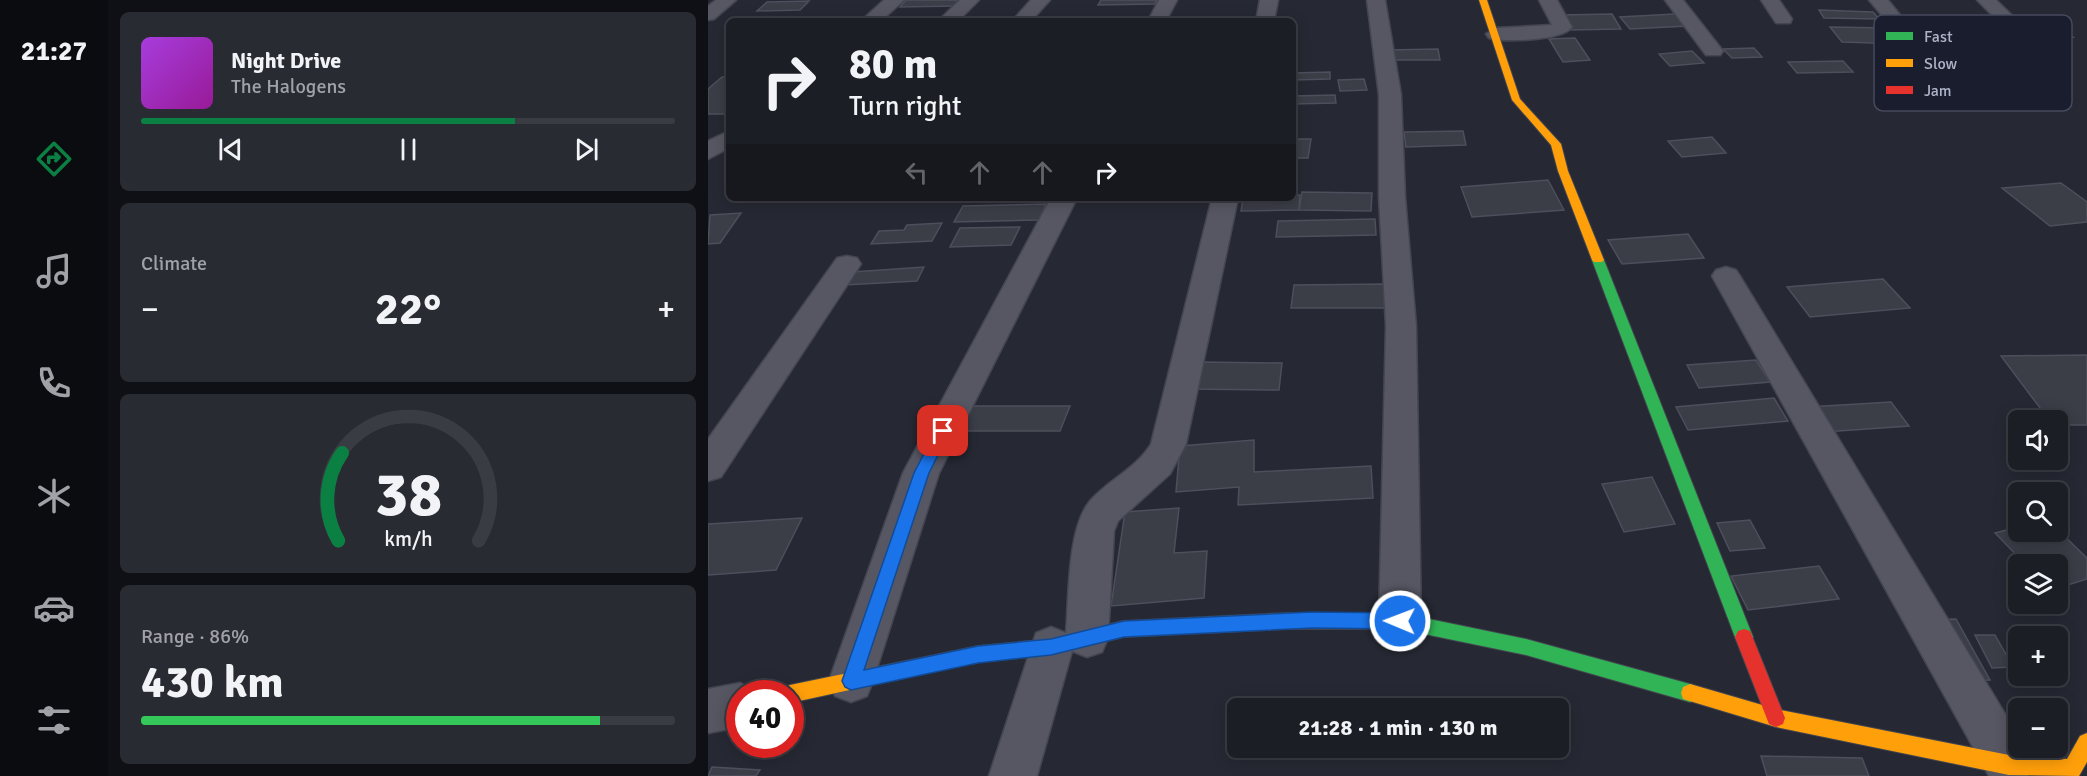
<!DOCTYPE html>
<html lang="en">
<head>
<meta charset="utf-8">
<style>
  body { margin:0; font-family:Signika,sans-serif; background:#292b32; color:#f1f3f6; height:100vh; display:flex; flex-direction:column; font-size:22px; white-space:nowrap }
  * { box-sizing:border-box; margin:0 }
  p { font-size:20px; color:#a0a2a7 }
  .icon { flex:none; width:33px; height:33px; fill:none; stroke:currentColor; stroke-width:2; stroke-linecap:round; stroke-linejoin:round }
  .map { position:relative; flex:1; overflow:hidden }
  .panel { display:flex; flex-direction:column; gap:12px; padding:12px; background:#0f1015; width:600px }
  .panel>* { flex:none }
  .hud { position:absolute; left:18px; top:18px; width:570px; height:183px; border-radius:9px; box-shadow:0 3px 15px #0003,0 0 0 2px #3a3c43; background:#1c1e26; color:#f1f3f6; overflow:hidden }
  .controls { position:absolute; left:1300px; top:410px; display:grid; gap:12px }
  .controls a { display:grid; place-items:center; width:60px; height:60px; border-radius:9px; background:#1c1e26; box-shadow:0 3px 15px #0003,0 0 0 2px #3a3c43; font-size:30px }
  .speed { position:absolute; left:18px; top:680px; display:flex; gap:12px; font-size:30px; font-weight:700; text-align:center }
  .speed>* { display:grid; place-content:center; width:78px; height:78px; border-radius:50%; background:#1c1e26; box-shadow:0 3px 15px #0003,0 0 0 2px #3a3c43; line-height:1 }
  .speed .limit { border:9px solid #d22; background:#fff; color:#111 }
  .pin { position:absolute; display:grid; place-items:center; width:51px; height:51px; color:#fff; margin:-26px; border-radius:12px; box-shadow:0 3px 9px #0006 }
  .me { position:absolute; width:66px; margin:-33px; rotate:271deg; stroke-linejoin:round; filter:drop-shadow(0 0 4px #0008) }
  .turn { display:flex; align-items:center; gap:21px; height:126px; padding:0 24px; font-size:27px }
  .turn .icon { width:78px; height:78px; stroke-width:2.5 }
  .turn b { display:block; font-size:42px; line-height:51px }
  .lanes { display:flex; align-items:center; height:57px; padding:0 24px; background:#0003; justify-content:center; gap:30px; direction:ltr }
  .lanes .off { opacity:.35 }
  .big { font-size:45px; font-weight:700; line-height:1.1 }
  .panel .card { flex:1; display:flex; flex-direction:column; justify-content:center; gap:9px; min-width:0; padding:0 21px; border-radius:9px; background:#292b32 }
  .panel .dial { align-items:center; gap:0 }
  .dial svg { height:156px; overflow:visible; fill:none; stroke:#3a3c43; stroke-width:7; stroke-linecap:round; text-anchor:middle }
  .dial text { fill:#f1f3f6; stroke:none }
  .song { display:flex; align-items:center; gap:18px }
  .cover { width:72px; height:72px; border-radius:9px; background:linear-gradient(135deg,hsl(280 70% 55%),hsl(300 70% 35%)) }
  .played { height:6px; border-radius:3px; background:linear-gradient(90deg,#0b8043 70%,#3a3c43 70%) }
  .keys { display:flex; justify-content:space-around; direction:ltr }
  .heat { display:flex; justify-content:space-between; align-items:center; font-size:33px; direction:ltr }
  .charge { height:9px; border-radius:4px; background:linear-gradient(90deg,#34c759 86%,#3a3c43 0) }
  .trip { position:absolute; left:519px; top:698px; width:342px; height:60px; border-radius:9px; background:#1c1e26; box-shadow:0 3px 15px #0003,0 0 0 2px #3a3c43; font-weight:700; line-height:60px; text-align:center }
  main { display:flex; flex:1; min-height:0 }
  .tabs { display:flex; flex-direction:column; width:108px; justify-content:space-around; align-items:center; background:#0b0c0f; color:#a0a2a7 }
  .tabs .icon { width:42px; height:42px }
  .tabs .current { color:#0b8043 }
  .tabs b { font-size:27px; color:#f1f3f6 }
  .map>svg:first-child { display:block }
</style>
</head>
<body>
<main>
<nav class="tabs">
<b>21:27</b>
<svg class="icon current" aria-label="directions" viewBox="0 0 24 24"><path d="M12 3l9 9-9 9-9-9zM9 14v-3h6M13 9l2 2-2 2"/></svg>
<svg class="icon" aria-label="music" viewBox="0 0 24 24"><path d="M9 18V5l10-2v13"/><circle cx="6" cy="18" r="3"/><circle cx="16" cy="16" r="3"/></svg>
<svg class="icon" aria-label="phone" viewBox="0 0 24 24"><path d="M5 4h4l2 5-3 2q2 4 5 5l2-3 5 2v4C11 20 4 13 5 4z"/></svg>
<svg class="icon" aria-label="climate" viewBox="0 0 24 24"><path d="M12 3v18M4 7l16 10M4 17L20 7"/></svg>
<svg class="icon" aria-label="car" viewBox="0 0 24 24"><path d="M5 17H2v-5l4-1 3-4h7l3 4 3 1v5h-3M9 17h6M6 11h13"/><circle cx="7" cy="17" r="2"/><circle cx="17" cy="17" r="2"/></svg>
<svg class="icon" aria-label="filters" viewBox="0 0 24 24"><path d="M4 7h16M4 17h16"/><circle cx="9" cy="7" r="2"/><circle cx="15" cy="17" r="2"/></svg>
</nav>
<section class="panel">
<div class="card">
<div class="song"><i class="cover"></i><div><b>Night Drive</b><p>The Halogens</p></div></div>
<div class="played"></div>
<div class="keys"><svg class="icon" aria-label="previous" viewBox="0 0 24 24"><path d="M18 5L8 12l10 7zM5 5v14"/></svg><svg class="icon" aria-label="pause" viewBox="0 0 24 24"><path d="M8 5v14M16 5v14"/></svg><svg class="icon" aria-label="next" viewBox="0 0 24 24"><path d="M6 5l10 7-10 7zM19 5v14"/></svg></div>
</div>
<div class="card"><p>Climate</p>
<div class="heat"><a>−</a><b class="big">22°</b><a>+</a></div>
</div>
<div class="card dial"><svg viewBox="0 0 100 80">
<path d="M14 69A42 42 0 1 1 86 69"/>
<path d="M14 69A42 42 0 0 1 16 24" stroke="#0b8043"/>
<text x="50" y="56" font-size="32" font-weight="700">38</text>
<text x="50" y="72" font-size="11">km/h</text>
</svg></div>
<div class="card"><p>Range · 86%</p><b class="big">430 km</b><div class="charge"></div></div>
</section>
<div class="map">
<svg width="1379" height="776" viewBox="0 0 1379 776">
  <rect width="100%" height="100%" fill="#262833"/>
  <g fill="#3b3d47" stroke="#4d4f5c" stroke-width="1.5">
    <polygon points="198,0 254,0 250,6 192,7"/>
    <polygon points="393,0 449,0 447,4 390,5"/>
    <polygon points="101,1 92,10 49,11 59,2"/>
    <polygon points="1111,10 1165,12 1171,19 1116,18"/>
    <polygon points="904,14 913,29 859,30 852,15"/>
    <polygon points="967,14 979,26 922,29 912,17"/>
    <polygon points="1342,22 1365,37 1334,38 1312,23"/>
    <polygon points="1122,27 1182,28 1196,44 1134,42"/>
    <polygon points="867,38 882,60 855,62 841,39"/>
    <polygon points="1046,48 1054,57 1024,58 1015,49"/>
    <polygon points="730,49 732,60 681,60 680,50"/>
    <polygon points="984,51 996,63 962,66 951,54"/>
    <polygon points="1135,61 1145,72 1089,73 1080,62"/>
    <polygon points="622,72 622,79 585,80 585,73"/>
    <polygon points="14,77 21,77 21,114 0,114 0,89"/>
    <polygon points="656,79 659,90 632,91 630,80"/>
    <polygon points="627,95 628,103 585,104 585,96"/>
    <polygon points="755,131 758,145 698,147 696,132"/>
    <polygon points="1004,137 1018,153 974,157 960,141"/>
    <polygon points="585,139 603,139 600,158 585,158"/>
    <polygon points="840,180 856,210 764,217 753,187"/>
    <polygon points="1353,183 1379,202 1379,222 1342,226 1294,188"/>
    <polygon points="594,192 664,193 663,211 591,210"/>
    <polygon points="585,195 592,195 591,210 533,211 535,198 585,198"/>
    <polygon points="338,204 331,220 246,222 255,206"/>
    <polygon points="33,213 12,243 0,244 2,215"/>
    <polygon points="667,219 668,235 568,237 570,221"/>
    <polygon points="234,223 224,241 163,244 171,231 196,230 199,225"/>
    <polygon points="312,227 303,245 242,247 252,228"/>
    <polygon points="980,234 996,258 914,264 900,240"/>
    <polygon points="216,267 209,281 137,285 144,272"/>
    <polygon points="1175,279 1202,308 1102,317 1079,287"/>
    <polygon points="678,284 679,308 583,308 586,285"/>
    <polygon points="1379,355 1379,425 1350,425 1350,420 1341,420 1293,356"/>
    <polygon points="1048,360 1062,382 991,388 979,365"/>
    <polygon points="490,362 574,363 571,390 483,389"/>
    <polygon points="1066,398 1080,421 980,430 968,407"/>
    <polygon points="1183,402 1201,426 1116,432 1100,407"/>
    <polygon points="264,406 362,406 352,431 252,431"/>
    <polygon points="546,440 546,472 663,466 665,498 530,505 531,487 468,492 472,446"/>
    <polygon points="944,477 967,524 916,532 894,484"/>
    <polygon points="471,508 466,553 499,551 496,598 403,606 417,512"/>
    <polygon points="94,518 68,570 0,575 0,524"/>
    <polygon points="1042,520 1057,548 1022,551 1009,523"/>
    <polygon points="1311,527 1311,531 1350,530 1379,558 1379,579 1350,588 1350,564 1317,564 1287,533"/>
    <polygon points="1111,566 1131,599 1040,610 1023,576"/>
    <polygon points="1248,619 1282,680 1245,681 1213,620"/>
    <polygon points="1267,635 1287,635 1305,667 1284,668"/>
    <polygon points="1053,756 1154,758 1161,776 1059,776"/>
    <polygon points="4,767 52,770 48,776 0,776"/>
  </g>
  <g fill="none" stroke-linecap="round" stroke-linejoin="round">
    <g stroke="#434550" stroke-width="3">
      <g id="street">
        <polygon points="8,0 28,0 6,19 0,20 0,6"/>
        <polygon points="176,0 196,0 173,21 153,21"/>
        <polygon points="252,0 271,0 250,21 230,21"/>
        <polygon points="323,0 342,0 323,21 304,21"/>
        <polygon points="451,0 469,0 458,21 440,21"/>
        <polygon points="552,0 570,0 566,21 548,21"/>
        <polygon points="659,0 677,0 693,95 697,197 708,326 713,621 707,634 692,640 677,634 671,621 678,326 671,197 671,95"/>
        <path d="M831,0H849L864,27C855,41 797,42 781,38L778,34L788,28L844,25Z"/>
        <polygon points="957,0 975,0 1015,51 1012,55 998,55"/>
        <polygon points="1053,0 1071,0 1084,19 1082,23 1068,23"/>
        <polygon points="1161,0 1180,0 1192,15 1189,19 1177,19"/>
        <polygon points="1269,0 1288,0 1319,30 1310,36 1303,34"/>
        <polygon points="21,131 21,148 0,159 0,141"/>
        <polygon points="343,198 369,198 231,473 165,681 159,696 143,702 127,696 121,681 195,473"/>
        <path d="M504,198H530L478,444L462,474L410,521L406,531L400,638L394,652L379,657L364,651L329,776H281L328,633L343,627L358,633C361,598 359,528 382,501C401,479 428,469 443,444Z"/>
        <polygon points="139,256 149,258 153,264 13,477 0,481 0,439 129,258"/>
        <polygon points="1018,267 1028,270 1032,276 1311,737 1311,747 1318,748 1325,765 1320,776 1281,776 1004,276 1008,270"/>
        <polygon points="32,683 48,690 50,693 32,693 32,727 0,733 0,689"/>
      </g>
    </g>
    <g stroke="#434550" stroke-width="2">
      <g id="fast">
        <polygon points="890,257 896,260 1045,637 1042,643 1036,645 1030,643 1027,637 884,260"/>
        <polygon points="579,613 692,613 818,639 982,684 989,687 991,693 989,699 982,702 818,655 692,629 579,629 573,626 570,621 573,616"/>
      </g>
    </g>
    <g stroke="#434550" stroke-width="2">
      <g id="slow">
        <polygon points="771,0 779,0 812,99 853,144 860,171 896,260 894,262 886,262 884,260 850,171 843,145 804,100"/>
        <polygon points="579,613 585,616 588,621 585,626 579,629 415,637 343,655 270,662 82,703 82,693 73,693 75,688 82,685 270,646 343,639 415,621"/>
        <polygon points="982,684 1068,709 1301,755 1359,759 1372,736 1379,733 1379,762 1371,776 1301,775 1068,727 975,699 973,693 975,687"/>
      </g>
    </g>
    <g stroke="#434550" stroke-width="2">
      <polygon id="jam" points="1036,629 1042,631 1077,718 1075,724 1068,727 1061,724 1027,637 1030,631"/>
    </g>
    <use href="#street" fill="#565762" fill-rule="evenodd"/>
    <use href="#fast" fill="#30b455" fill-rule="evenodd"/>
    <use href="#slow" fill="#ff9f0a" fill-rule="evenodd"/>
    <use href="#jam" fill="#e5322d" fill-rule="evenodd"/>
  </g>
  <polygon fill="#1a73e8" stroke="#114b97" stroke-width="1.5" points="235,426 242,431 221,473 156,670 270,646 343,639 416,621 604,612 692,613 698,616 701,621 698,626 692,629 604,628 416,637 343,655 270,663 143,690 137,687 134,681 206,473 230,427"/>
  <rect x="1166" y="15" width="198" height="96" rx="9" fill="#191d2e" stroke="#464a5c" stroke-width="1.5"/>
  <rect x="1178" y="32" width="27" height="8" fill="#30b455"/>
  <rect x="1178" y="59" width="27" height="8" fill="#ff9f0a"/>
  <rect x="1178" y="86" width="27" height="8" fill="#e5322d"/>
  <g font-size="16" fill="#aeb2c6">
    <text x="1216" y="42">Fast</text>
    <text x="1216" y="69">Slow</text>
    <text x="1216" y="96">Jam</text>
  </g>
</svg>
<div class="controls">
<a><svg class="icon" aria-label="sound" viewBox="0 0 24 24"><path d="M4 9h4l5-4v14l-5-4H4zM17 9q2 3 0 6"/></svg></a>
<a><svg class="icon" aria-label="search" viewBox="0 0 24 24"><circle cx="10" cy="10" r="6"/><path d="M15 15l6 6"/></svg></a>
<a><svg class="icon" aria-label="layers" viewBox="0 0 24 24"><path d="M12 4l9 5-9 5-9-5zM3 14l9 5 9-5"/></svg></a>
<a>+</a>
<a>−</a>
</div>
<div class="speed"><div class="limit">40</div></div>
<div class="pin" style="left:235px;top:431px;background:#d93025"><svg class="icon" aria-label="arrive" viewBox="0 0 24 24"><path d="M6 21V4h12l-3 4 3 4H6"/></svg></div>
<svg class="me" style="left:692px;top:621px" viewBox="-20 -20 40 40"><circle r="17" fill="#1a73e8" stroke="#fff" stroke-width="3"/><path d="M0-11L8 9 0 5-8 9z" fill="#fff"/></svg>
<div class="trip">21:28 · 1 min · 130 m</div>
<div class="hud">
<div class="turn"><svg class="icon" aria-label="right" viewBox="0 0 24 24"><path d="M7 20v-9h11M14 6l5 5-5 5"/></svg><div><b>80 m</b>Turn right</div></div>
<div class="lanes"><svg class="icon off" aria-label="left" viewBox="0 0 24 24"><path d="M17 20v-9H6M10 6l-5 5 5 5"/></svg><svg class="icon off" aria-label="ahead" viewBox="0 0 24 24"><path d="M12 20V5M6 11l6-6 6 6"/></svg><svg class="icon off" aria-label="ahead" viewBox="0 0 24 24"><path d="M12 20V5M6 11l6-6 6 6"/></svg><svg class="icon" aria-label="right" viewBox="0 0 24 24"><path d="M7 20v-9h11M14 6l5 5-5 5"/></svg></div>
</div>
</div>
</main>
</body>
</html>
